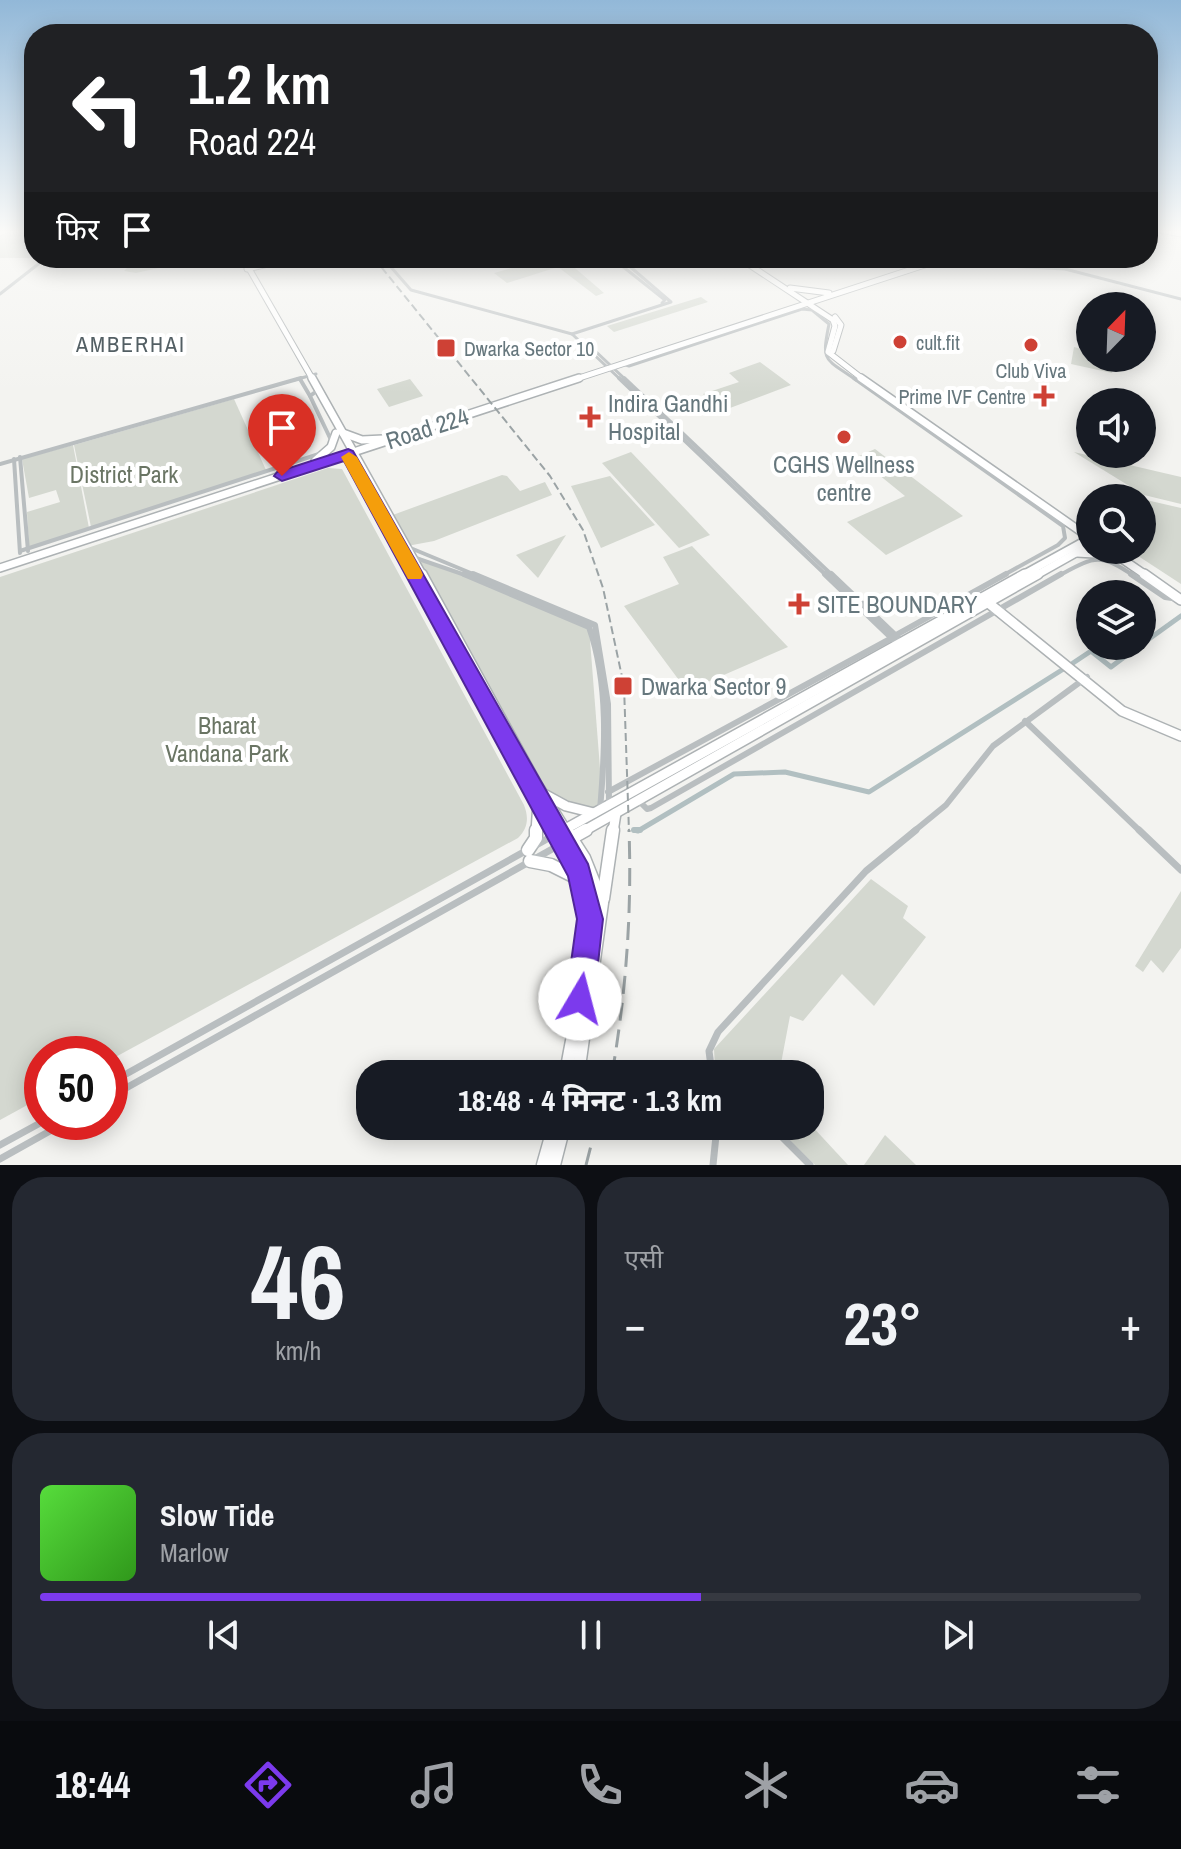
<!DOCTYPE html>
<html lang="hi">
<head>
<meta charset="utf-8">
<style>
  body { margin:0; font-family:"Archivo Narrow","Noto Sans Devanagari",sans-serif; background:#242831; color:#f1f3f6; height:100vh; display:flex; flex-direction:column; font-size:30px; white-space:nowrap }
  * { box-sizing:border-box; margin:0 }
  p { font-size:26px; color:#9ea1a6 }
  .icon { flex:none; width:44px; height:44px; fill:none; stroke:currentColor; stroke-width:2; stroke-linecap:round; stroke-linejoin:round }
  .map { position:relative; height:1165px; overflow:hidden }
  .details { display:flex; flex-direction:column; gap:12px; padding:12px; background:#0d0f14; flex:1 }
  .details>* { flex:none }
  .banner { position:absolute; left:24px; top:24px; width:1134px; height:244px; border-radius:32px; box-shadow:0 4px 20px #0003; background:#202124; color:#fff; overflow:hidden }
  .needle { width:52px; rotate:23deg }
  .buttons { position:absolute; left:1076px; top:292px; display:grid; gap:16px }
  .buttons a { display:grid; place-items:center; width:80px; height:80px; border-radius:50%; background:#171b24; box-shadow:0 4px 20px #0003; font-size:40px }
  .speed { position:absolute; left:24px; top:1036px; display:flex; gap:16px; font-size:40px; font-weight:700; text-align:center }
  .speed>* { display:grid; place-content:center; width:104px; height:104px; border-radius:50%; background:#171b24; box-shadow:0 4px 20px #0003; line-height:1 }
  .speed .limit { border:12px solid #d22; background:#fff; color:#111 }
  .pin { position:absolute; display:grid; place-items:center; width:68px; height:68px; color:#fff; margin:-82px -34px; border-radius:50% 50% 50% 0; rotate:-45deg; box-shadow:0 0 8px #0007 }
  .pin .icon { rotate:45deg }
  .me { position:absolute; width:88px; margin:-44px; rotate:8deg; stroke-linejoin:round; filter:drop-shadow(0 0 6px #0008) }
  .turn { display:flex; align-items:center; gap:28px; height:168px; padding:0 32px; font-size:36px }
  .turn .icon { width:104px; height:104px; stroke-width:2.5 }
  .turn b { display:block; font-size:56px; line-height:68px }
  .then { display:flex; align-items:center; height:76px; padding:0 32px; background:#0003; gap:16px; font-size:30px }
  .big { font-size:60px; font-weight:700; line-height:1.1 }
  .details .tile { flex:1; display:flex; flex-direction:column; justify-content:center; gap:12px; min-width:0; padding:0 28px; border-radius:32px; background:#242831 }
  .details .dial { align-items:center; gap:0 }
  .dial b { font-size:104px; line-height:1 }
  .song { display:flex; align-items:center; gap:24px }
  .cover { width:96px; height:96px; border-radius:12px; background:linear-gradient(135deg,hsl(110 70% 55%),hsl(110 70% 35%)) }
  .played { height:8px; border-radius:4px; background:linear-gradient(90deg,#7c3aed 60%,#363941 60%) }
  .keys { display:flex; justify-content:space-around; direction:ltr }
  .heat { display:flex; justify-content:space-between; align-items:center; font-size:44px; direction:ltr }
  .details .tiles { flex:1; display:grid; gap:12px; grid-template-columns:1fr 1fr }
  .tile:last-child { grid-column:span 2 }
  .trip { position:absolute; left:356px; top:1060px; width:468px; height:80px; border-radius:32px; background:#171b24; box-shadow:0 4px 20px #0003; font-weight:700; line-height:80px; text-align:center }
  .menu { display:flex; height:128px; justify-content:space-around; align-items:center; background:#090b0e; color:#9ea1a6 }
  .menu .icon { width:56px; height:56px }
  .menu .on { color:#7c3aed }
  .menu b { font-size:36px; color:#f1f3f6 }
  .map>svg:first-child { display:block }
</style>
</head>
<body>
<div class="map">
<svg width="1181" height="1165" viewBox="0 0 1181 1165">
  <rect width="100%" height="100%" fill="#f3f3f0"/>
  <g fill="#d4d8d0">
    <polygon points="13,230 34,230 32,258 0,258 0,237"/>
    <polygon points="109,258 205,258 136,273 124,271 128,267 109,263"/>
    <polygon points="524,258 581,258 568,262 604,293 596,296 558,267 507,283 494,273 515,267"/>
    <polygon points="701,297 708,302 614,332 607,326"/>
    <polygon points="1074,347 1090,351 1090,358 1116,358 1112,373 1071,364"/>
    <polygon points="760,362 791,385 722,411 703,394 739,382 729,373"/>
    <polygon points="410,379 423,396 389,407 377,389"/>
    <polygon points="234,399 266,470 91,527 74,445"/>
    <polygon points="73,445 89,528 29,547 27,512 60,502 56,490 29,498 22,459"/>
    <polygon points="875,449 963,516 886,555 847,522 905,496 857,457"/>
    <polygon points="631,452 710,535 679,548 602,463"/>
    <polygon points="1074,452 1181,477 1181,504 1144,495"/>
    <path d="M328,468L342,469L524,805C529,818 528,828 518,838L110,1060V1054H42V1097L0,1120V577Z"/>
    <polygon points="502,475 507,476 520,491 545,482 552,495 434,541 407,546 390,516"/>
    <polygon points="610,476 655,525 601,548 571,486"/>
    <polygon points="1142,499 1181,508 1181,584 1129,550 1142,550 1142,520 1148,522 1142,518"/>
    <polygon points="566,535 538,578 516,555"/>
    <polygon points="692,546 788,647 687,691 624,606 679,584 663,557"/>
    <polygon points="414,555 589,627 602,794 600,810 582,811 543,794"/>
    <polygon points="871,879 908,906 903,918 926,937 874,1006 842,974 803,1021 790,1016 779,1074 723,1074 715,1066 714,1049"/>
    <polygon points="1181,891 1181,948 1163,973 1151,960 1143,972 1135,966"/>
    <polygon points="810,1124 848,1165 815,1165 775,1126"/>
    <polygon points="885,1135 916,1165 864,1165"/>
  </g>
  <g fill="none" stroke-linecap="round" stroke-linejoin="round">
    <g stroke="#b1bfc1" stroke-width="5">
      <polyline points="1142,644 1181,616"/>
      <polyline points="1073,663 1091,651 1111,667 1139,646"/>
      <polyline points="634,830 638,831 734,774 785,772 869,792 1065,668"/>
    </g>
    <polyline stroke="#b1bfc1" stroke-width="6" points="634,830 640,830"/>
    <g stroke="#adb2b4" stroke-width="7">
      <g id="major-far3">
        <polyline points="1160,230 1181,234"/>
        <polyline points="0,233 7,230"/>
        <polyline points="243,258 313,380"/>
        <polyline points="739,258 833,320 835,326 828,352 864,380"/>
        <polyline points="247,269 293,258"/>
        <polyline points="790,288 829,293"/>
        <polyline points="833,351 841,325 835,317"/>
        <polyline points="573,380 946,258"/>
      </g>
    </g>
    <g stroke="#adb2b4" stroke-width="10">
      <g id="major-far2">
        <polyline points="312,378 423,576"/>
        <polyline points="861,378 1090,538 1021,576"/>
        <polyline points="343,433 362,440 383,439"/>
        <polyline points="315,461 331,447 336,433"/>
        <polyline points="374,499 414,576"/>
        <polyline points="1109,550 1147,576"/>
        <polyline points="1077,553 1111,555"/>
        <polyline points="0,568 579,378"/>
        <polyline points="1035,576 1090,545"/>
      </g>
    </g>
    <g stroke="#adb2b4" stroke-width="12">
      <g id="major-far1">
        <polyline points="413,574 556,832"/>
        <polyline points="422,574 537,784 567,832"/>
        <polyline points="1144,574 1181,600"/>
        <polyline points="986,601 1122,711 1181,736"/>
        <polyline points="544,794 566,806 594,813"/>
        <polyline points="536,832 538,802"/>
        <polyline points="560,832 1025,574"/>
        <polyline points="582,832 1038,574"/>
        <polyline points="613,832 616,813"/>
      </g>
    </g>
    <g stroke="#adb2b4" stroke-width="15">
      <g id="major">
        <path d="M555,830C563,844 573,858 579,873C601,928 575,1016 566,1074"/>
        <polyline points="566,830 584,858 602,903 578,1074"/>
        <polyline points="558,833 564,830"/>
        <polyline points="568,840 586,830"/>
        <polyline points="528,850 536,838 536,830"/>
        <polyline points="530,861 551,865 581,880"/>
        <polyline points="603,899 613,830"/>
        <polyline points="543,1165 554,1126"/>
        <polyline points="554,1165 564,1126"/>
      </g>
    </g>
    <g stroke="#b9bec0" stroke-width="3">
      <polyline points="383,258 411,290 572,334 621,380"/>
      <polyline points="612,258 665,300 662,303"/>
      <polyline points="987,258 1007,266 1065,269 1181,299"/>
      <polyline points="0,294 46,258"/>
      <polyline points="572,334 671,302 620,258"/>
      <polyline points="591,347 626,380"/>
      <path d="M622,364L629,366L802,309L812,310L829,324C821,363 825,358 856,380"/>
      <polyline points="294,380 316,374"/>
    </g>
    <g stroke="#b9bec0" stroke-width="4">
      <polyline points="619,378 827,576"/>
      <polyline points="624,378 833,576"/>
      <polyline points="854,378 1063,526 1065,538 1058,545 1002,576"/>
      <polyline points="300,379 310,396"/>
      <polyline points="314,393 310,396 331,440"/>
      <polyline points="20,457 28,551"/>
      <polyline points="14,459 20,553"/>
      <polyline points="0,464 301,378"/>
      <polyline points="408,547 478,576"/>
      <polyline points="20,551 319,454"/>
      <polyline points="410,556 468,576"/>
      <path d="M1058,576C1094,557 1099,552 1134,576"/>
    </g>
    <g stroke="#b9bec0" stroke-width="6">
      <path d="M464,574L589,627C609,684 605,751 600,810"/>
      <polyline points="473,574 595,625 608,704 609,804"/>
      <polyline points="825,574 898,644"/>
      <polyline points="831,574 897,637"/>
      <polyline points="1131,574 1165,597 1179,599"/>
      <polyline points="896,635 1006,574"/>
      <polyline points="1025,721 1141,832"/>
      <polyline points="608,792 892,638"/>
      <polyline points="639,801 647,809 651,808 1061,574"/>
      <polyline points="913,832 946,805 993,746 1087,677"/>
    </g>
    <g stroke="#b9bec0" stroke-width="7">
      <polyline points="1139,830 1181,870"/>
      <polyline points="712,1074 709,1051 718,1032 866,871 916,830"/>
      <polyline points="110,1083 556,834"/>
      <polyline points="110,1097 563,843"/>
      <polyline points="771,1126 810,1165"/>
      <polyline points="0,1145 42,1122"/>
      <polyline points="0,1159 66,1122"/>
      <polyline points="713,1165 717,1126"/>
    </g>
    <use href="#major-far3" stroke="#fff" stroke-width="5"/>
    <use href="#major-far2" stroke="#fff" stroke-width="7"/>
    <use href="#major-far1" stroke="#fff" stroke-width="9"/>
    <use href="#major" stroke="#fff" stroke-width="12"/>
    <polyline stroke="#9ba3a5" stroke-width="2" stroke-dasharray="8 4" stroke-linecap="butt" points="374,258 550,476 583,530 603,588 624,686 629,832"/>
    <g stroke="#9ba3a5" stroke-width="3" stroke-dasharray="18 9" stroke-linecap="butt">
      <path d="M612,1074C626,993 632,912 629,830"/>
      <polyline points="586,1165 596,1126"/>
    </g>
  </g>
  <linearGradient id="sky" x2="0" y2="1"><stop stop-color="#92b8d8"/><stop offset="0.59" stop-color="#fafaf8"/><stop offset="1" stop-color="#fafaf8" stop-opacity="0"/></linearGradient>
  <rect width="1181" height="393" fill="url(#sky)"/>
  <polygon fill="#7c3aed" stroke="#51269a" stroke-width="2" points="348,449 353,451 588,864 603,919 594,999 590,1008 580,1012 570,1008 566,999 577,919 568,876 344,461 282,481 274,476 277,472"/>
  <polygon fill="#f59e0b" points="349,452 357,457 421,570 423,575 421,579 408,579 341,457"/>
  <g fill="#ce4135" stroke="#fff" stroke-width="3">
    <circle cx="900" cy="342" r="8"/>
    <circle cx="1031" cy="345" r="8"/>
    <rect x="436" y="338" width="20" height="20" rx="4"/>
    <path d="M1040 384h8v8h8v8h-8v8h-8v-8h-8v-8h8z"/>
    <path d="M586 405h8v8h8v8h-8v8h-8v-8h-8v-8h8z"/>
    <circle cx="844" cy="437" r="8"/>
    <path d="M795 592h8v8h8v8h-8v8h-8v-8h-8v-8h8z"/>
    <rect x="613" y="676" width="20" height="20" rx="4"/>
  </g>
  <g text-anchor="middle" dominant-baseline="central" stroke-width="8" stroke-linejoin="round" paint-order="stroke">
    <g font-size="20" fill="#66777d" stroke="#fff" text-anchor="start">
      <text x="916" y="342">cult.fit</text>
      <text x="464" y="348">Dwarka Sector 10</text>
      <text x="1031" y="370" text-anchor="middle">Club Viva</text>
      <text x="1026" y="396" text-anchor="end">Prime IVF Centre</text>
    </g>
    <g font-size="22" letter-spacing="2" fill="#535f64" stroke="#fff">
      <text x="131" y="344">AMBERHAI</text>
    </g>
    <g font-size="24" fill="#66777d" stroke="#fff" text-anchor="start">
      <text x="608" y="403">Indira Gandhi<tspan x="608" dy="28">Hospital</tspan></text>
      <text x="844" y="464" text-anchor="middle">CGHS Wellness<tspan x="844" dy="28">centre</tspan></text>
      <text x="817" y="604">SITE BOUNDARY</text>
      <text x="641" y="686">Dwarka Sector 9</text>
    </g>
    <g font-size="24" fill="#66777d" stroke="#fff">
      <text transform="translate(427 428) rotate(-18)">Road 224</text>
    </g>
    <g font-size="24" fill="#6a7564" stroke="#fff">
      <text x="124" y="474">District Park</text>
      <text x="227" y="725">Bharat<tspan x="227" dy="28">Vandana Park</tspan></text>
    </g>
  </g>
</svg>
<div class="buttons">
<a><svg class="needle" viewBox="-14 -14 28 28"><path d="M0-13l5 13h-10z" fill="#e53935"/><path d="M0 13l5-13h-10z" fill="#9ea1a6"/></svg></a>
<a><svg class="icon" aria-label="sound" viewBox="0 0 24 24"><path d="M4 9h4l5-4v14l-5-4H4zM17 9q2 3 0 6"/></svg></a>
<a><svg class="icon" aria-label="search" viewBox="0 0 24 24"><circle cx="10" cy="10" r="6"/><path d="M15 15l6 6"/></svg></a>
<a><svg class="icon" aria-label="layers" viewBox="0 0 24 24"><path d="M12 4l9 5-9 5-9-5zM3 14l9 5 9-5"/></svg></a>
</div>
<div class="speed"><div class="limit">50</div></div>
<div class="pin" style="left:282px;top:476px;background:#d93025"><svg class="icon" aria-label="arrive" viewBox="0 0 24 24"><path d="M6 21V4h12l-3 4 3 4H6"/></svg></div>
<svg class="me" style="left:580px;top:999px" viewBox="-20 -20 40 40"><circle r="19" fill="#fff"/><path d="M0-13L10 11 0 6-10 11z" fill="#7c3aed"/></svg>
<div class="trip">18:48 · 4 मिनट · 1.3 km</div>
<div class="banner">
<div class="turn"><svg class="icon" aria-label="left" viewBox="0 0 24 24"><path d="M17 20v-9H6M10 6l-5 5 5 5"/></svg><div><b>1.2 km</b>Road 224</div></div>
<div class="then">फिर<svg class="icon" aria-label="arrive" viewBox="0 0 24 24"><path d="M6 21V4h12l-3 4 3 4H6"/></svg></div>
</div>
</div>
<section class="details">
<div class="tiles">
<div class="tile dial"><b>46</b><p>km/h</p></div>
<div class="tile"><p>एसी</p>
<div class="heat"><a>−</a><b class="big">23°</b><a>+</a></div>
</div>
<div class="tile">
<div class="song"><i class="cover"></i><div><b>Slow Tide</b><p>Marlow</p></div></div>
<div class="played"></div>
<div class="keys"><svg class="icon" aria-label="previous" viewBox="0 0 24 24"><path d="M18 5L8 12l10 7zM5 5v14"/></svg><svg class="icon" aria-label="pause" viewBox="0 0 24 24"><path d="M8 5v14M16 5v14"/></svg><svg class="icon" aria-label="next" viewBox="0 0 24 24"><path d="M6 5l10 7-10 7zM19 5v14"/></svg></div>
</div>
</div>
</section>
<nav class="menu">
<b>18:44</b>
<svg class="icon on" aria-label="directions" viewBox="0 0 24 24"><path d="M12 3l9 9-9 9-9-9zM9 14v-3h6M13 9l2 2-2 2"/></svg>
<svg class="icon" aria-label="music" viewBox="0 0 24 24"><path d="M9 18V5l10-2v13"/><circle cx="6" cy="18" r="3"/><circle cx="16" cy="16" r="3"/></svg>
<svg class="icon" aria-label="phone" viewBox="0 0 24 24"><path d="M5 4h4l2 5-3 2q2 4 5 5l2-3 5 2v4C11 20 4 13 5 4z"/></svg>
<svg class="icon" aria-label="climate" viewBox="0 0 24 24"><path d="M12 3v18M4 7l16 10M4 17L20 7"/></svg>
<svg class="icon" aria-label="car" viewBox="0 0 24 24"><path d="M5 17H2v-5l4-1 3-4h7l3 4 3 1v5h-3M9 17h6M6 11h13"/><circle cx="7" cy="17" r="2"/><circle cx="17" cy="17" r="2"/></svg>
<svg class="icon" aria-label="filters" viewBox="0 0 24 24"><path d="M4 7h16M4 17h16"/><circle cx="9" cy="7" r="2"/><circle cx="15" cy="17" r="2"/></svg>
</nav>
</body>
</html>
